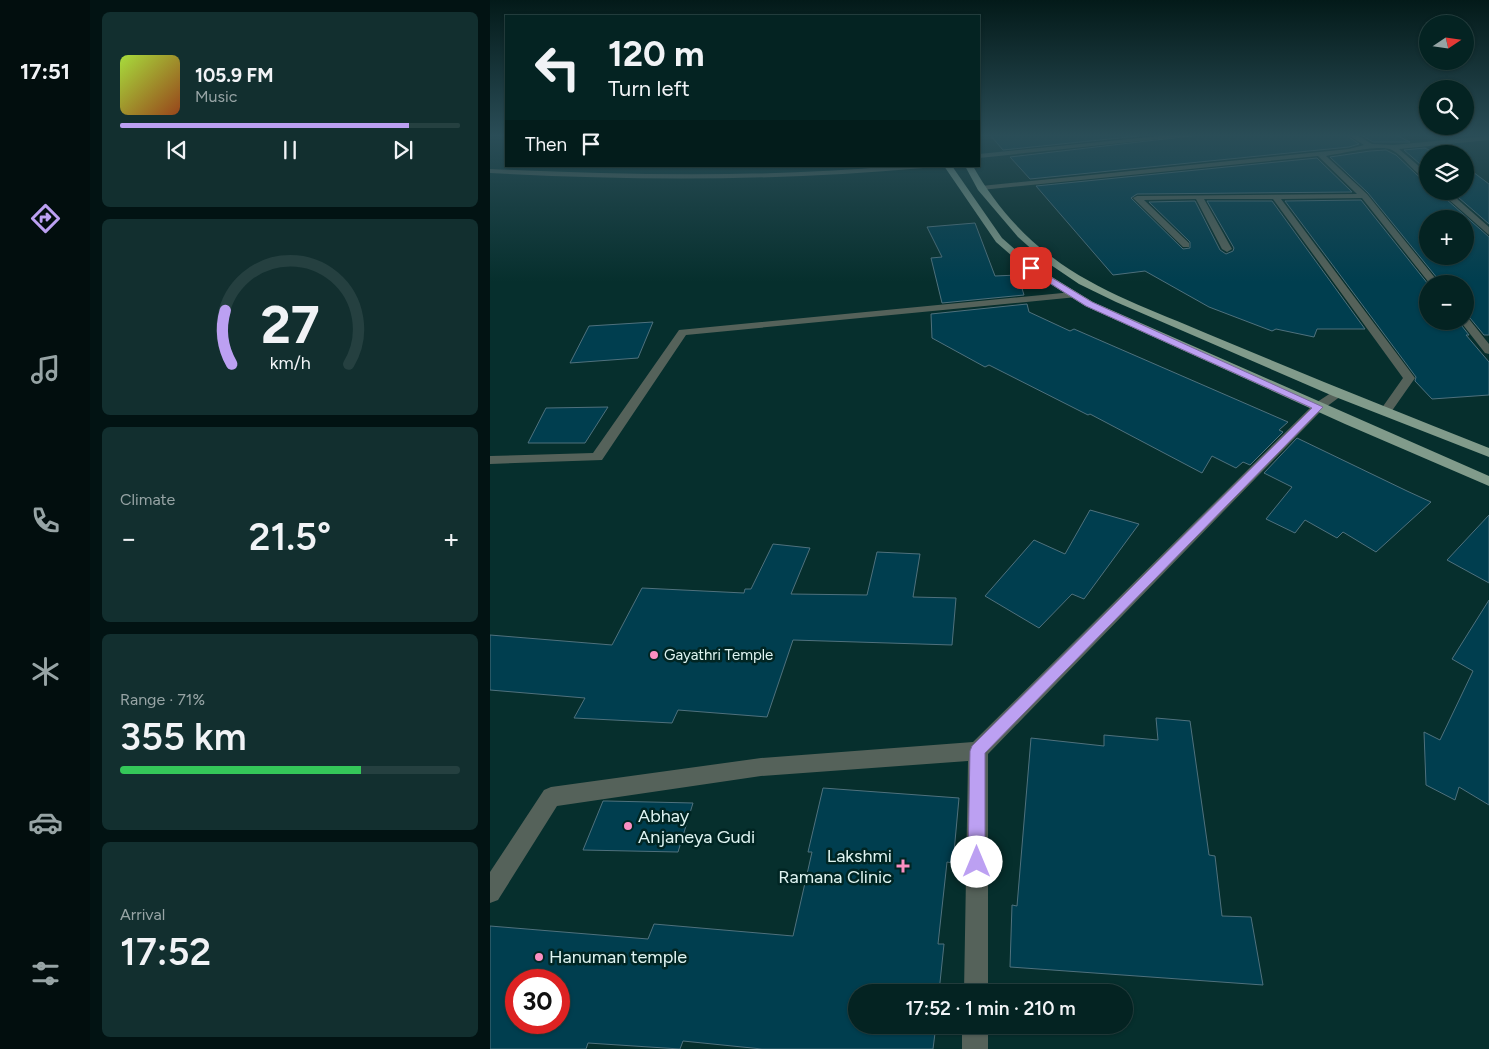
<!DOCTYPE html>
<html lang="en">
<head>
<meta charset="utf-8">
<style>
  body { margin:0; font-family:Figtree,sans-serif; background:#122f2f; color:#f1f3f6; height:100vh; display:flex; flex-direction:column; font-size:19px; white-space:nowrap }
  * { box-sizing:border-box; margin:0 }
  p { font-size:16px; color:#97a4a5 }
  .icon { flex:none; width:28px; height:28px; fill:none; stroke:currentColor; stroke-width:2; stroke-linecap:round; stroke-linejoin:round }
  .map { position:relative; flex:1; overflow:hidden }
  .side { display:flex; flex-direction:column; gap:12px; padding:12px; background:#021313; width:400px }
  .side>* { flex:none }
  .guide { position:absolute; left:15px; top:15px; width:475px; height:152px; border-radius:0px; box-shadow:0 1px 4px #0004,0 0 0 1px #254040; background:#042322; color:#f1f3f6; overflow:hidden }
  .needle { width:32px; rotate:77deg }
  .tools { position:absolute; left:929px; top:15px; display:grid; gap:10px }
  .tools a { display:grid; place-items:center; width:55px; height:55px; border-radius:50%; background:#042322; box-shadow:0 1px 4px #0004,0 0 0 1px #254040; font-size:25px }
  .speed { position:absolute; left:15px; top:969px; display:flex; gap:10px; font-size:25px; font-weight:700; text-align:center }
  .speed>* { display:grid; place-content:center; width:65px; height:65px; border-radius:50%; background:#042322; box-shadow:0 1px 4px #0004,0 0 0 1px #254040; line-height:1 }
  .speed .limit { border:8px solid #d22; background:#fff; color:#111 }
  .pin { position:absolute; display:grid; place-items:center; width:42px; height:42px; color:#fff; margin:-21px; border-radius:10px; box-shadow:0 2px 8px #0006 }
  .me { position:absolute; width:55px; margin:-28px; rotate:0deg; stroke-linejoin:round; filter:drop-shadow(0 0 4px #0008) }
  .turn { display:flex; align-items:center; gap:18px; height:105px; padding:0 20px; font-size:22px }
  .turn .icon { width:65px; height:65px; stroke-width:2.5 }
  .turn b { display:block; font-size:35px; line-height:42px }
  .then { display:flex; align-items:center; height:48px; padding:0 20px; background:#0003; gap:10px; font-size:19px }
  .big { font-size:38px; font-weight:600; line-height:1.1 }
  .side .tile { flex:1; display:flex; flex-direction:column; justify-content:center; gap:8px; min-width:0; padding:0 18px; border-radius:8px; background:#122f2f }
  .side .dial { align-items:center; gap:0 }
  .dial svg { height:130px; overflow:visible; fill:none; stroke:#254040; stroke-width:7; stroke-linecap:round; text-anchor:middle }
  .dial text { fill:#f1f3f6; stroke:none }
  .song { display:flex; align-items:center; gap:15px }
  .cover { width:60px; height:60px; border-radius:8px; background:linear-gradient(135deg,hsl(80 70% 55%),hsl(20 70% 35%)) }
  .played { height:5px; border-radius:2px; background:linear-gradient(90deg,#bca0f2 85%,#254040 85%) }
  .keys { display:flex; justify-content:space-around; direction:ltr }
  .heat { display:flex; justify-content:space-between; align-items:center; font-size:28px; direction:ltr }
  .charge { height:8px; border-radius:4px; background:linear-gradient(90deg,#34c759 71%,#254040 0) }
  .trip { position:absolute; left:358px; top:984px; width:285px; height:50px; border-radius:25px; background:#042322; box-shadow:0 1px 4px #0004,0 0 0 1px #254040; font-weight:600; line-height:50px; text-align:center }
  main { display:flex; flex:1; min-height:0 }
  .tab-bar { display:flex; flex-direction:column; width:90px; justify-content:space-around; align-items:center; background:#020e0e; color:#97a4a5 }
  .tab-bar .icon { width:35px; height:35px }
  .tab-bar .on { color:#bca0f2 }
  .tab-bar b { font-size:22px; color:#f1f3f6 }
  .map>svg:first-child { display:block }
</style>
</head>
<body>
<main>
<nav class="tab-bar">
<b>17:51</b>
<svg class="icon on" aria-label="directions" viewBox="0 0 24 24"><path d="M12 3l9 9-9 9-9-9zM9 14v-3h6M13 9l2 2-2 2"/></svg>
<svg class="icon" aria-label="music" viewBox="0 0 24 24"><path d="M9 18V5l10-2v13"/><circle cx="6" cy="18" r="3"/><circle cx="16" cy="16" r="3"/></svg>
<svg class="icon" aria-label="phone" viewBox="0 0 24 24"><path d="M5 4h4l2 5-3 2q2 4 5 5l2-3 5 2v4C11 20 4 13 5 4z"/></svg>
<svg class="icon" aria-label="climate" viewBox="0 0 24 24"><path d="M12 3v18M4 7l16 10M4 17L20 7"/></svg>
<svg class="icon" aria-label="car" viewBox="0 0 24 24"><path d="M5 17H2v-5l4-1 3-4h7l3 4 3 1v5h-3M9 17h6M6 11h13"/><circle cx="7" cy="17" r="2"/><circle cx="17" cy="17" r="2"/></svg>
<svg class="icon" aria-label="filters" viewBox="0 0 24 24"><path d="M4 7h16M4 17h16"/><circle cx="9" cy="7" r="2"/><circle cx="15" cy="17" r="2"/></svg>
</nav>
<section class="side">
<div class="tile">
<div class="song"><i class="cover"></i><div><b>105.9 FM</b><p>Music</p></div></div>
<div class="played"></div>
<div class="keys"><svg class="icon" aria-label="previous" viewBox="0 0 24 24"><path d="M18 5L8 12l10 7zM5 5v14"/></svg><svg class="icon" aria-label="pause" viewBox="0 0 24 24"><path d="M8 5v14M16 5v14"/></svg><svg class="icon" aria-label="next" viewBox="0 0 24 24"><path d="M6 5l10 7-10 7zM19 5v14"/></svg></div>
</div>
<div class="tile dial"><svg viewBox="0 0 100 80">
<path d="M14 69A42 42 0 1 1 86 69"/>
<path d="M14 69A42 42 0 0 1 10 36" stroke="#bca0f2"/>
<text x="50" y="56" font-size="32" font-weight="700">27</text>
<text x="50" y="72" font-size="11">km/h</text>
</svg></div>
<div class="tile"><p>Climate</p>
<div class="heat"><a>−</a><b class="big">21.5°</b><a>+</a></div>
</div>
<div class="tile"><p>Range · 71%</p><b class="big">355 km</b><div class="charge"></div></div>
<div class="tile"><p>Arrival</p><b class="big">17:52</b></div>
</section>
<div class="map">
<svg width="999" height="1049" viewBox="0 0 999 1049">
  <rect width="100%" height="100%" fill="#062f2d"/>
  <g fill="#003e4f" stroke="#4f717d" fill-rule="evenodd">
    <polygon points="500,135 658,135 513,150"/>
    <polygon points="709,135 856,135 869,144 859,147 540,179 520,157"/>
    <polygon points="871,135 906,135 920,142 883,142"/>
    <polygon points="935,148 947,154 938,154 938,171 914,150"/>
    <path d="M896,150L906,155L927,175L938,182V191H947L999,237V335H994L980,318L975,316V284H952L878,193L840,157L880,151ZM938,219H975V256H938Z"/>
    <polygon points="827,158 862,192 647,194 641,198 693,249 700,248 700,242 659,202 705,201 730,250 736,254 743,251 744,248 717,201 782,201 875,329 827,329 824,337 786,329 782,331 719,307 655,271 623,275 546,186"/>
    <polygon points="975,166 999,184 999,224 961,191 975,191"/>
    <polygon points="871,200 938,284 938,321 968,321 979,335 976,335 999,362 999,395 942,399 925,381 926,377 795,201"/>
    <polygon points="485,223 505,276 528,275 534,295 452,303 441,258 452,257 437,227"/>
    <polygon points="537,304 539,312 580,331 584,329 798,422 789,430 793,432 760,465 753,462 746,468 722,456 712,473 600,414 598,415 499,365 495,367 442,338 441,314"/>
    <polygon points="163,322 148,358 80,363 99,326"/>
    <polygon points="118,407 95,443 38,443 56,408"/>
    <polygon points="807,438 917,491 941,502 886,552 853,532 847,538 815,520 805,533 776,519 802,487 774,473"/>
    <polygon points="600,510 649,524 594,599 582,594 549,628 495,596 544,540 575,554"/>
    <polygon points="999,515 999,583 957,560"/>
    <polygon points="283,544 320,548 301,594 377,595 387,552 430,554 423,597 466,598 462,645 303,640 277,717 188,710 182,723 84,718 95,698 0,690 0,635 122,645 152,588 254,593 255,589 261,589"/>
    <polygon points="999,600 999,805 969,787 965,800 936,785 934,732 950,740 983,671 962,659"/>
    <polygon points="666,718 700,721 719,855 725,856 732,916 761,917 773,985 520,967 522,905 527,906 541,738 614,746 614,735 668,740"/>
    <path d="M333,788L469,798L463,863L457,862L448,944H454L449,992H366V1025H446L443,1049H272L193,1041L190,1049L98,1043L96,1049H0V926L158,939L164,924L303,936L322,852H318ZM26,980H69V1022H26Z"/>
    <polygon points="113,801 117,801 203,803 188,852 93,850"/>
  </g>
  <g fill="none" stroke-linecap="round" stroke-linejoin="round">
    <g fill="#55625a" fill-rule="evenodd">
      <polygon points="680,135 707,135 489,158 489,154"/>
      <path d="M858,135H867L882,144L903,145L999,136V140L909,149L938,174V180C924,174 915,157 902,150C891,144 850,154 836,156L877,194L950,284H940L872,198L791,199L925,378L899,415L895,416L889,412L913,378L783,199H714L742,249L737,252L732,249L706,199L654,200L699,243V247H693L643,198L647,196L867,194L828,156L491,190L487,188L491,186L859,149L874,145Z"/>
      <path d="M405,166H437L433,168C289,181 145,181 0,173V169C135,175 270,178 405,166Z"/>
      <polygon points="949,191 958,191 999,227 999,235"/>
      <polygon points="583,292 588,295 587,297 196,335 112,460 0,464 0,456 103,453 189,330"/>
      <polygon points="975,318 979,319 999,344 999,354 995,353 970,321 975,321"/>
      <polygon points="847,389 851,390 853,393 851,396 832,410 498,754 498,992 474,992 478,761 271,776 67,806 8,900 0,903 0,872 54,790 61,787 271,758 483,742 824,404"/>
      <rect x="472" y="1025" width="26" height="24"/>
    </g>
    <g fill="#819b8b" fill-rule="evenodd">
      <polygon points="454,166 462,166 512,238 544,266 603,302 999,476 999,486 855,424 595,306 538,270 506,242"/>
      <path d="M475,166H483C502,200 530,234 562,257C608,292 665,311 718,334C811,373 905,411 999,448V457L843,396L626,302L589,284L555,261L528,237L488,190Z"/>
    </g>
  </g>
  <linearGradient id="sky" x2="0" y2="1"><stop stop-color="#031a19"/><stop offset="0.48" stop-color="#2a4d57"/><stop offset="1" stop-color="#2a4d57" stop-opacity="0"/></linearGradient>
  <rect width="999" height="282" fill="url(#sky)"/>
  <polygon fill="#bca0f2" stroke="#7a689d" points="539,267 544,267 602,302 833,407 495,753 495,862 493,868 487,871 481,868 478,862 480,751 482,746 822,408 596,306 539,270"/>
  <g fill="#fc8fc2" stroke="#002523" stroke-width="2">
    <circle cx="164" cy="655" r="5"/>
    <circle cx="138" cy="826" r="5"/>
    <path d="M410.5 858.5h5v5h5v5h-5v5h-5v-5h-5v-5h5z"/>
    <circle cx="49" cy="957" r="5"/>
  </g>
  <g text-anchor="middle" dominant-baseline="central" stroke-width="5" stroke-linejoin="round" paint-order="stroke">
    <g font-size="15" fill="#dff4f2" stroke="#002523" text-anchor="start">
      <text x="174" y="655">Gayathri Temple</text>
    </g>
    <g font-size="18" fill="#dff4f2" stroke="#002523" text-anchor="start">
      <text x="148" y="816">Abhay<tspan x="148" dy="21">Anjaneya Gudi</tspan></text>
      <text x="402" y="856" text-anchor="end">Lakshmi<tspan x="402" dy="21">Ramana Clinic</tspan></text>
      <text x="59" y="957">Hanuman temple</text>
    </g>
  </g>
</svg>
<div class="tools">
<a><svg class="needle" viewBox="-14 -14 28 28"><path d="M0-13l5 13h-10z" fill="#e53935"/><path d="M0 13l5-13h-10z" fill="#97a4a5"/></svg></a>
<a><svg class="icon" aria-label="search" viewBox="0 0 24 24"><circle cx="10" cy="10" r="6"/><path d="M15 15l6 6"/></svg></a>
<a><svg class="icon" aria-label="layers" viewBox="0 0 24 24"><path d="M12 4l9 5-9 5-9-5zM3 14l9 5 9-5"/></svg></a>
<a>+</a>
<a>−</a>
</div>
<div class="speed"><div class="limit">30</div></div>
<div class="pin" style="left:541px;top:268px;background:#d93025"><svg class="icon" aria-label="arrive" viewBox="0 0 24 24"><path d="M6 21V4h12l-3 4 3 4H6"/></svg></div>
<svg class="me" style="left:487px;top:862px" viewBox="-20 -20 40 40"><circle r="19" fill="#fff"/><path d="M0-13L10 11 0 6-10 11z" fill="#bca0f2"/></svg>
<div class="trip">17:52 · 1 min · 210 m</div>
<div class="guide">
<div class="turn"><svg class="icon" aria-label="left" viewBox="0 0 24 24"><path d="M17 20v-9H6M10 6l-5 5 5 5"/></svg><div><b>120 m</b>Turn left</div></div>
<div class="then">Then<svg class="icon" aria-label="arrive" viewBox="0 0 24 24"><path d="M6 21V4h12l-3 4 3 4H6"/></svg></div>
</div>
</div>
</main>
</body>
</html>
